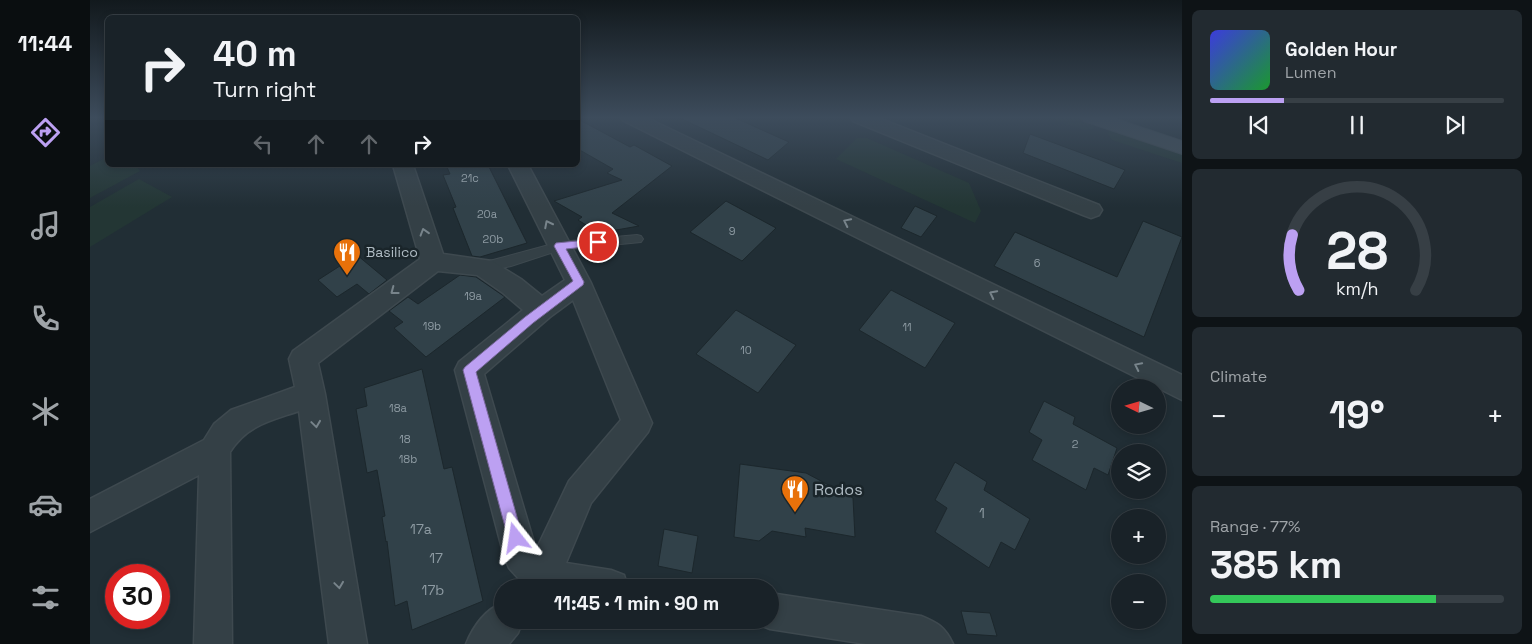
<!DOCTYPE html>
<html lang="en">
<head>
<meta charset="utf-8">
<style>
  body { margin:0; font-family:"Space Grotesk",sans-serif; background:#222a30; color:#f1f3f6; height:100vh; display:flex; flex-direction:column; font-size:19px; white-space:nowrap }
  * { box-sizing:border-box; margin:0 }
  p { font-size:16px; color:#9fa4a8 }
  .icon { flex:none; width:28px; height:28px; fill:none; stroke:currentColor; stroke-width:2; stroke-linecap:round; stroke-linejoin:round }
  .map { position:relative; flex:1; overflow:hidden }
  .side { display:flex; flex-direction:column; gap:10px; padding:10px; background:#0e1316; width:350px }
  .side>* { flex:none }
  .guide { position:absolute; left:15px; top:15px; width:475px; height:152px; border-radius:8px; box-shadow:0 2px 8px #0003,0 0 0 1px #373f45; background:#192228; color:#f1f3f6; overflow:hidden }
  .needle { width:32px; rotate:275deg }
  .buttons { position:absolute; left:1021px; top:379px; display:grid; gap:10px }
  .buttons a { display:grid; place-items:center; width:55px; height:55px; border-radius:50%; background:#192228; box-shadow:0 2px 8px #0003,0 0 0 1px #373f45; font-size:25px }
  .speed { position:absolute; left:15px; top:564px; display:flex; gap:10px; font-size:25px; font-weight:700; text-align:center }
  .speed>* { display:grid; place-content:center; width:65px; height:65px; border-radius:50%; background:#192228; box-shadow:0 2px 8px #0003,0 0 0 1px #373f45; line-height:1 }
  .speed .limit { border:8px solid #d22; background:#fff; color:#111 }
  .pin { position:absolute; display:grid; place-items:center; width:42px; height:42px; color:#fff; margin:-21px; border:2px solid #fff; border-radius:50%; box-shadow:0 1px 5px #0007 }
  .me { position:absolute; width:55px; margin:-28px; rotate:345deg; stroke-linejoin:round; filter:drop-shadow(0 0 4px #0008) }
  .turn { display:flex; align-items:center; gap:18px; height:105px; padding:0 25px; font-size:22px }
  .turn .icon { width:65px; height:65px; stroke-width:2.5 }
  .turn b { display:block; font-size:35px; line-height:42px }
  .lanes { display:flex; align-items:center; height:48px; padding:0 25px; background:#0003; justify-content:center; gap:25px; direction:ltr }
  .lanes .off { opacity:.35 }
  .big { font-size:38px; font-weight:700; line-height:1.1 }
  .side .tile { flex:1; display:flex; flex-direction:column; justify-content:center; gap:8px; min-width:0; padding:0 18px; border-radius:8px; background:#222a30 }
  .side .dial { align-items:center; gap:0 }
  .dial svg { height:130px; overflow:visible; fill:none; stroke:#373f45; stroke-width:7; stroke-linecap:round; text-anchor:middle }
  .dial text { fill:#f1f3f6; stroke:none }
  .song { display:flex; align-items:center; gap:15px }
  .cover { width:60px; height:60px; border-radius:8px; background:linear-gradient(135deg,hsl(240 70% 55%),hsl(130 70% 35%)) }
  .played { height:5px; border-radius:2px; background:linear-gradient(90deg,#bca0f2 25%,#373f45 25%) }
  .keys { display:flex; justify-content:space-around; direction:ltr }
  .heat { display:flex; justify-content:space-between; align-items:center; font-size:28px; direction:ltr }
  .charge { height:8px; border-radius:4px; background:linear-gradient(90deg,#34c759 77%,#373f45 0) }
  .trip { position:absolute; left:404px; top:579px; width:285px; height:50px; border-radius:25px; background:#192228; box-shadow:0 2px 8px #0003,0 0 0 1px #373f45; font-weight:700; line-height:50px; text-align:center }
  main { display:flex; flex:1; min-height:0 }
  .tabs { display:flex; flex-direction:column; width:90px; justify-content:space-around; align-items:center; background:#0a0e10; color:#9fa4a8 }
  .tabs .icon { width:35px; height:35px }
  .tabs .selected { color:#bca0f2 }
  .tabs b { font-size:22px; color:#f1f3f6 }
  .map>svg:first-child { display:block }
</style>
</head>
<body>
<main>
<nav class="tabs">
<b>11:44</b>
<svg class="icon selected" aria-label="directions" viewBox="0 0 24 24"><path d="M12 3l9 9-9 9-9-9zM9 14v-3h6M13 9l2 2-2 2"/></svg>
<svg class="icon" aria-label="music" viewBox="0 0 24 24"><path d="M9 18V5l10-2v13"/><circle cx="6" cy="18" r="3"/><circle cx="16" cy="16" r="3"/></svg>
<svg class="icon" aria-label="phone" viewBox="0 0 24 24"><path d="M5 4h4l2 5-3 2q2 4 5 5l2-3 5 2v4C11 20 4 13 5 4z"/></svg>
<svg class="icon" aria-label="climate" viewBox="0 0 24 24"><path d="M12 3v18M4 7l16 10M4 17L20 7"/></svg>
<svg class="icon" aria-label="car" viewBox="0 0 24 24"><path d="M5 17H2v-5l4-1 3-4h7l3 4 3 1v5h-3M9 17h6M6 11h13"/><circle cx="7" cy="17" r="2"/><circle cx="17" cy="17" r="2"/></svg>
<svg class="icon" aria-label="filters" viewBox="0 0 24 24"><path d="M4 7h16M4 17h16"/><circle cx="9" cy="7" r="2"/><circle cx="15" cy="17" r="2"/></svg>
</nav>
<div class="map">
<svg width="1092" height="644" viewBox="0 0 1092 644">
  <rect width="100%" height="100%" fill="#212e35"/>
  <g fill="#233634">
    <polygon points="955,117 985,117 1007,124 1003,129 994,130"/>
    <polygon points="1021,129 1092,153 1092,163 1022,140 1018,134"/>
    <polygon points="767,138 777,138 879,183 891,211 885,223 746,159"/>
    <polygon points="17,157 18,165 45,165 50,171 0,198 0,166"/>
    <polygon points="49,179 82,197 0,247 0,207"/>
  </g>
  <g fill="#314149" stroke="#1c272c">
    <polygon points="588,117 643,117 699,142 678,160"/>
    <polygon points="488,119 540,147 544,145 582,166 522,213 549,226 509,233 488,220 492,217 464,201 532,180 517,173 523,169 488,149"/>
    <polygon points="940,134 1010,160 1035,170 1024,189 933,153"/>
    <polygon points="356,165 398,165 437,243 390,257 382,256 363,208 366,207 353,175 360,174"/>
    <polygon points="636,201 686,228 652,261 600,232"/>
    <polygon points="825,206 847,216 831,237 811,228"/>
    <polygon points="1053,221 1092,237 1054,337 904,266 925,232 1027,277"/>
    <polygon points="267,255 297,280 279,294 267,284 247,297 228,280"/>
    <polygon points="370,275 386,277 415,297 336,357 304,328 313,322 299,311 318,297 328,304"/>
    <polygon points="801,290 865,323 835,368 769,330"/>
    <polygon points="646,310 706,345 668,393 606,354"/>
    <polygon points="332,369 354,469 362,467 393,601 322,630 317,601 305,606 297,541 296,542 292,517 295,516 287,470 277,473 266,409 277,406 274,388"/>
    <polygon points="954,401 985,417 983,424 1027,448 1018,475 1004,468 996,490 942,460 952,440 939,432"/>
    <polygon points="865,462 897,482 894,490 940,519 925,550 911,542 899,568 845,532 857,508 845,500"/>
    <polygon points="650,464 716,473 763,498 765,537 715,528 716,537 682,531 669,541 644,537"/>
    <polygon points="574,529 608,536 602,573 568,566"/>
    <polygon points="871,611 900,613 907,636 877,634"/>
  </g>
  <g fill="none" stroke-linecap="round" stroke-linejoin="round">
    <g stroke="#3e494f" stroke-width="2">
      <polygon id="lane" points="547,235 551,236 553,239 551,242 470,250 421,266 393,272 388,270 387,267 388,264 470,242"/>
    </g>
    <g stroke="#3e494f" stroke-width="3">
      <g id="street">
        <polygon points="531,117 555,117 1092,375 1092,400 534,121"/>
        <polygon points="760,117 786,117 1009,205 1012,210 1009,215 1001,218 993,215 763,121"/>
        <path d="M303,165H323L353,254L402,261L431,279L452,296L475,280L418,165H438L501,283L562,423L558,432L501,503L476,563L521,570L534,575L538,588H426L429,579L419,568L414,556L365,370L369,362L433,310L413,293L387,275L348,271L228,363L235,394L277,644H239L209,411C180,421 157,425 140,452L142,644H104L109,475L0,532V499L114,440L124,424L141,410L205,387L199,359L203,351L330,259ZM483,300L531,420L479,481L447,548L445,546L394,374L460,317Z"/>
        <path d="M680,593L831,616C848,623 855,627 863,644H776L680,629L667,624L666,620H680Z"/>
        <path d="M412,603V620H433L428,633L419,644H376C383,627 395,610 412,603Z"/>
      </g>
    </g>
    <g stroke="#3e494f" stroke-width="2">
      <polygon id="secondary" points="991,117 1020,117 1092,141 1092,154 994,121"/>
    </g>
    <use href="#lane" fill="#344046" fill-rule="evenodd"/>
    <use href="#street" fill="#344046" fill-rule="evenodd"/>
    <use href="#secondary" fill="#435058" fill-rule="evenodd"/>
  </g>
  <defs><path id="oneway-chevron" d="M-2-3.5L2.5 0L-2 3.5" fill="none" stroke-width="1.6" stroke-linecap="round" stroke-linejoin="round" transform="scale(1.25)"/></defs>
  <g stroke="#78848b">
    <use href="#oneway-chevron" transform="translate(757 222) rotate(-154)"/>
    <use href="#oneway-chevron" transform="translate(458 224) rotate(-117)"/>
    <use href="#oneway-chevron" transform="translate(334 232) rotate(-107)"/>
    <use href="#oneway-chevron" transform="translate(304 291) rotate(143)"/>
    <use href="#oneway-chevron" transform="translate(903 294) rotate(-153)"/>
    <use href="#oneway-chevron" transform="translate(1048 366) rotate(-154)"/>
    <use href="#oneway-chevron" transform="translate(226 424) rotate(82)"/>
    <use href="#oneway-chevron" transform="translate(249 585) rotate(82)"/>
  </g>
  <linearGradient id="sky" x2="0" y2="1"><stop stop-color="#12191d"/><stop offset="0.57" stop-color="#3d4c5c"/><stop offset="1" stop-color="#3d4c5c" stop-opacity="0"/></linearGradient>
  <rect width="1092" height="207" fill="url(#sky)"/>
  <polygon fill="#bca0f2" stroke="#7a689d" points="508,239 513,242 512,245 476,249 494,282 493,285 443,323 386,372 433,538 431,543 426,545 421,543 418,538 373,370 375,367 435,317 483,281 464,246 466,243"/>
  <defs>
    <g id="restaurant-pin" transform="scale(1.4375)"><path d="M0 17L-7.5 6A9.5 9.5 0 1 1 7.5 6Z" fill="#e8710a" stroke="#1a252a"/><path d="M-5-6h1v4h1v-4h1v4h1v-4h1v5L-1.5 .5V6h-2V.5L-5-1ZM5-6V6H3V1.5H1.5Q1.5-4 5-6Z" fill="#fff"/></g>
  </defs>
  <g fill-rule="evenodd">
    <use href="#restaurant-pin" x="257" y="252"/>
    <use href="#restaurant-pin" x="705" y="489"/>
  </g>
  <g text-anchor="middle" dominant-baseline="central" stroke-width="5" stroke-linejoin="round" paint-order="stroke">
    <g font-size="11" fill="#8e9ba3">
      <text x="380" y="178">21c</text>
      <text x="397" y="214">20a</text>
      <text x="642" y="231">9</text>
      <text x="403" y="239">20b</text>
      <text x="947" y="263">6</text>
      <text x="383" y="296">19a</text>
      <text x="342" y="326">19b</text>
      <text x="817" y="327">11</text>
      <text x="656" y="350">10</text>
      <text x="308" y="408">18a</text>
      <text x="315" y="439">18</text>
      <text x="985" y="444">2</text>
      <text x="318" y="459">18b</text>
    </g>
    <g font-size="14" fill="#afbbc3" stroke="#1a252a" text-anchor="start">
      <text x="276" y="252">Basilico</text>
    </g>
    <g font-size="14" fill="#8e9ba3">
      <text x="892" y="513">1</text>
      <text x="331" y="529">17a</text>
      <text x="346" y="558">17</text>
      <text x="343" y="590">17b</text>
    </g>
    <g font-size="16" fill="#afbbc3" stroke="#1a252a" text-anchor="start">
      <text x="724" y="489">Rodos</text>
    </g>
  </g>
</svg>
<div class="buttons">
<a><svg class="needle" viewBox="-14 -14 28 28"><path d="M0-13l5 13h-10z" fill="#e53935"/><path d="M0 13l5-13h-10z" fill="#9fa4a8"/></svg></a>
<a><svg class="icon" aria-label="layers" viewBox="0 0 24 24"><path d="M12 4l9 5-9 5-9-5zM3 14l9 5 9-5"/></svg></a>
<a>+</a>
<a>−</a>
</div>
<div class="speed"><div class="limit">30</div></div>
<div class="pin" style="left:508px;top:242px;background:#d93025"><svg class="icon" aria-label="arrive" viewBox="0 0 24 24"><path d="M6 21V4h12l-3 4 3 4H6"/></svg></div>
<svg class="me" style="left:426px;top:538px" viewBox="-20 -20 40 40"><path d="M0-17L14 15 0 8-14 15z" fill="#bca0f2" stroke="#fff" stroke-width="4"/></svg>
<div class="trip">11:45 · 1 min · 90 m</div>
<div class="guide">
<div class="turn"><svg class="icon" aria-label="right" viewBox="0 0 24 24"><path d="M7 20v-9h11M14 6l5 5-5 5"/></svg><div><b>40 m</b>Turn right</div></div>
<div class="lanes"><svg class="icon off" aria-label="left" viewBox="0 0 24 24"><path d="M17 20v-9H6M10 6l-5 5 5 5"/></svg><svg class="icon off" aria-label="ahead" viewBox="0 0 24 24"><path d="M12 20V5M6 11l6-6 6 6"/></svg><svg class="icon off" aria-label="ahead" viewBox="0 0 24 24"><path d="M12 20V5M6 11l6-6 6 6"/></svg><svg class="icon" aria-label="right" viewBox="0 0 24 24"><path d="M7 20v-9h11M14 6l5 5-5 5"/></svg></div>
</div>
</div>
<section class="side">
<div class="tile">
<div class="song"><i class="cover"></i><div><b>Golden Hour</b><p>Lumen</p></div></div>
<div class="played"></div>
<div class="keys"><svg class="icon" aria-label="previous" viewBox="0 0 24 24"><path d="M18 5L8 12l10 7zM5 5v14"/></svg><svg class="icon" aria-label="pause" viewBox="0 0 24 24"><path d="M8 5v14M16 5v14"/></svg><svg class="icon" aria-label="next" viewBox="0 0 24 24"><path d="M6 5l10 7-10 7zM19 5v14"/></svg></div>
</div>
<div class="tile dial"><svg viewBox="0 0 100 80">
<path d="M14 69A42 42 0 1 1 86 69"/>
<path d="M14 69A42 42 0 0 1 10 35" stroke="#bca0f2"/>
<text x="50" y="56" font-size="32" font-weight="700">28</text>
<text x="50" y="72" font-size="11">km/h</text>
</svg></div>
<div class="tile"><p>Climate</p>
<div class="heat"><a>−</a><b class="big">19°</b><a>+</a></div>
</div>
<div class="tile"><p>Range · 77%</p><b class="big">385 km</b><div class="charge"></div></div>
</section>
</main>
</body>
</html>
